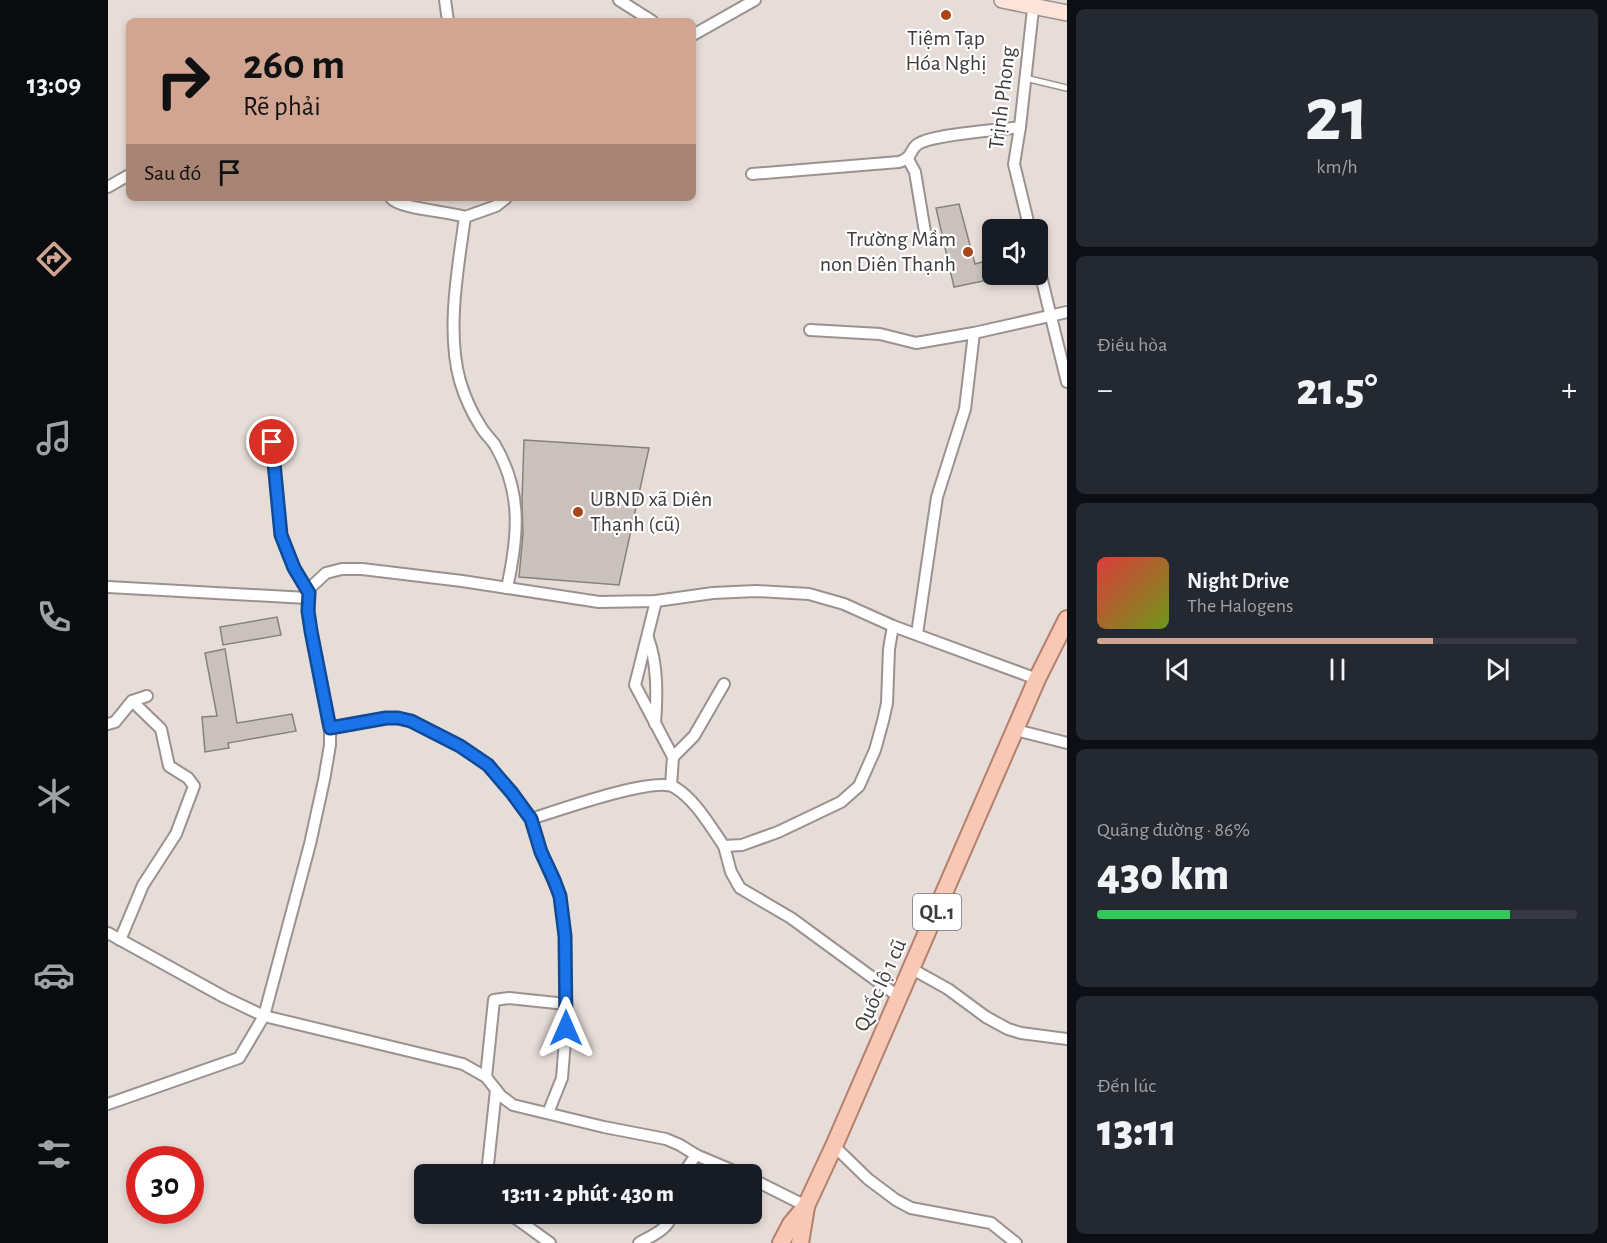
<!DOCTYPE html>
<html lang="vi">
<head>
<meta charset="utf-8">
<style>
  body { margin:0; font-family:"Alegreya Sans",sans-serif; background:#242831; color:#f1f3f6; height:100vh; display:flex; flex-direction:column; font-size:22px; white-space:nowrap }
  * { box-sizing:border-box; margin:0 }
  p { font-size:20px; color:#9ea1a6 }
  .icon { flex:none; width:33px; height:33px; fill:none; stroke:currentColor; stroke-width:2; stroke-linecap:round; stroke-linejoin:round }
  .map { position:relative; flex:1; overflow:hidden }
  .details { display:flex; flex-direction:column; gap:9px; padding:9px; background:#0d0f14; width:540px }
  .details>* { flex:none }
  .banner { position:absolute; left:18px; top:18px; width:570px; height:183px; border-radius:9px; box-shadow:0 3px 9px #0003; background:#d1a591; color:#111; overflow:hidden }
  .fabs { position:absolute; left:874px; top:219px; display:grid; gap:12px }
  .fabs a { display:grid; place-items:center; width:66px; height:66px; border-radius:9px; background:#171b24; box-shadow:0 3px 9px #0003; font-size:30px }
  .speed { position:absolute; left:18px; top:1146px; display:flex; gap:12px; font-size:30px; font-weight:700; text-align:center }
  .speed>* { display:grid; place-content:center; width:78px; height:78px; border-radius:50%; background:#171b24; box-shadow:0 3px 9px #0003; line-height:1 }
  .speed .limit { border:9px solid #d22; background:#fff; color:#111 }
  .pin { position:absolute; display:grid; place-items:center; width:51px; height:51px; color:#fff; margin:-26px; border:3px solid #fff; border-radius:50%; box-shadow:0 2px 6px #0007 }
  .me { position:absolute; width:66px; margin:-33px; rotate:0deg; stroke-linejoin:round; filter:drop-shadow(0 0 4px #0008) }
  .turn { display:flex; align-items:center; gap:21px; height:126px; padding:0 18px; font-size:27px }
  .turn .icon { width:78px; height:78px; stroke-width:2.5 }
  .turn b { display:block; font-size:42px; line-height:51px }
  .then { display:flex; align-items:center; height:57px; padding:0 18px; background:#0003; gap:12px; font-size:22px }
  .big { font-size:45px; font-weight:800; line-height:1.1 }
  .details .widget { flex:1; display:flex; flex-direction:column; justify-content:center; gap:9px; min-width:0; padding:0 21px; border-radius:9px; background:#242831 }
  .details .dial { align-items:center; gap:0 }
  .dial b { font-size:78px; line-height:1 }
  .song { display:flex; align-items:center; gap:18px }
  .cover { width:72px; height:72px; border-radius:9px; background:linear-gradient(135deg,hsl(0 70% 55%),hsl(80 70% 35%)) }
  .played { height:6px; border-radius:3px; background:linear-gradient(90deg,#d1a591 70%,#363941 70%) }
  .keys { display:flex; justify-content:space-around; direction:ltr }
  .heat { display:flex; justify-content:space-between; align-items:center; font-size:33px; direction:ltr }
  .charge { height:9px; border-radius:4px; background:linear-gradient(90deg,#34c759 86%,#363941 0) }
  .trip { position:absolute; left:306px; top:1164px; width:348px; height:60px; border-radius:9px; background:#171b24; box-shadow:0 3px 9px #0003; font-weight:800; line-height:60px; text-align:center }
  main { display:flex; flex:1; min-height:0 }
  .menu { display:flex; flex-direction:column; width:108px; justify-content:space-around; align-items:center; background:#090b0e; color:#9ea1a6 }
  .menu .icon { width:42px; height:42px }
  .menu .current { color:#d1a591 }
  .menu b { font-size:27px; color:#f1f3f6 }
  .map>svg:first-child { display:block }
</style>
</head>
<body>
<main>
<nav class="menu">
<b>13:09</b>
<svg class="icon current" aria-label="directions" viewBox="0 0 24 24"><path d="M12 3l9 9-9 9-9-9zM9 14v-3h6M13 9l2 2-2 2"/></svg>
<svg class="icon" aria-label="music" viewBox="0 0 24 24"><path d="M9 18V5l10-2v13"/><circle cx="6" cy="18" r="3"/><circle cx="16" cy="16" r="3"/></svg>
<svg class="icon" aria-label="phone" viewBox="0 0 24 24"><path d="M5 4h4l2 5-3 2q2 4 5 5l2-3 5 2v4C11 20 4 13 5 4z"/></svg>
<svg class="icon" aria-label="climate" viewBox="0 0 24 24"><path d="M12 3v18M4 7l16 10M4 17L20 7"/></svg>
<svg class="icon" aria-label="car" viewBox="0 0 24 24"><path d="M5 17H2v-5l4-1 3-4h7l3 4 3 1v5h-3M9 17h6M6 11h13"/><circle cx="7" cy="17" r="2"/><circle cx="17" cy="17" r="2"/></svg>
<svg class="icon" aria-label="filters" viewBox="0 0 24 24"><path d="M4 7h16M4 17h16"/><circle cx="9" cy="7" r="2"/><circle cx="15" cy="17" r="2"/></svg>
</nav>
<div class="map">
<svg width="959" height="1243" viewBox="0 0 959 1243">
  <rect width="100%" height="100%" fill="#e6dcd8"/>
  <g fill="#cac1bd" stroke="#89807d" stroke-width="1.5">
    <polygon points="851,204 867,264 885,259 885,279 846,287 828,208"/>
    <polygon points="416,440 541,448 511,585 411,577 415,534 414,500"/>
    <polygon points="169,617 173,635 115,645 112,627"/>
    <polygon points="117,649 129,723 184,714 188,731 120,743 121,748 97,752 94,717 109,716 97,653"/>
  </g>
  <g fill="none" stroke-linecap="round" stroke-linejoin="round">
    <g stroke="#9b928f" stroke-width="8">
      <polyline id="service" points="917,78 959,88"/>
    </g>
    <g stroke="#9b928f" stroke-width="14">
      <g id="minor">
        <polyline points="337,0 340,21"/>
        <polyline points="511,0 544,21"/>
        <polyline points="585,35 647,0"/>
        <polyline points="800,159 807,172 818,238"/>
        <path d="M644,174L791,162C806,157 801,150 810,144C825,134 891,130 912,127"/>
        <polyline points="0,187 21,175"/>
        <path d="M283,198C292,209 339,211 357,217"/>
        <path d="M398,198L388,206L357,217C350,267 338,332 352,381C357,398 364,413 373,427C377,434 383,439 387,445C415,493 410,537 399,588"/>
        <polyline points="922,230 906,164 912,127 926,0"/>
        <polyline points="930,264 959,382"/>
        <polyline points="702,330 772,334 808,343 866,333 959,312"/>
        <polyline points="164,442 173,535 186,568 201,593"/>
        <polyline points="0,587 199,598"/>
        <polyline points="548,601 527,685 565,757"/>
        <polyline points="809,634 829,497 857,409 866,333"/>
        <path d="M540,638C550,665 549,696 547,724"/>
        <polyline points="0,724 7,722 24,701 39,696"/>
        <polyline points="222,728 278,718 290,718 303,721 352,746 380,765 404,793 423,819 433,852 452,896 457,936 458,1028 454,1078 440,1113"/>
        <polyline points="908,730 959,743"/>
        <polyline points="563,785 565,757 586,736 616,684"/>
        <path d="M423,819C448,811 546,776 566,787C587,799 602,826 616,846L634,845L670,832L733,802L751,786L767,750L775,721L779,703L781,649L785,626"/>
        <polyline points="616,846 623,872 632,888 683,918 791,997"/>
        <polyline points="0,933 116,997 156,1016 355,1064 378,1077 393,1096 405,1105 496,1127 558,1139 572,1145 588,1155 633,1174"/>
        <polyline points="12,940 35,885 68,834 86,786 80,778 61,766 53,729 24,701"/>
        <polyline points="804,969 840,989 878,1017 900,1029 913,1033 959,1039"/>
        <polyline points="378,1077 386,1000 401,998 458,1004"/>
        <polyline points="0,1104 131,1058 156,1016 202,844 216,780 222,745 222,728 203,631 199,598 203,587 218,573 234,569 254,569 354,581 491,602 548,601 605,593 648,591 701,594 736,604 785,626 929,679"/>
        <polyline points="726,1146 760,1179 788,1200 803,1208 883,1223 908,1243"/>
        <polyline points="379,1174 388,1090"/>
        <polyline points="575,1174 588,1155"/>
        <polyline points="644,1179 698,1206"/>
        <polyline points="402,1214 442,1243"/>
        <path d="M531,1243C545,1235 560,1230 564,1214"/>
      </g>
    </g>
    <g stroke="#9b928f" stroke-width="18">
      <polyline id="secondary" points="894,0 959,13"/>
    </g>
    <g stroke="#b5806c" stroke-width="20">
      <g id="primary">
        <polyline points="673,1243 683,1224 698,1206 726,1146 929,679 959,619"/>
        <polyline points="692,1243 698,1207"/>
      </g>
    </g>
    <use href="#service" stroke="#fff" stroke-width="5"/>
    <use href="#minor" stroke="#fff" stroke-width="10"/>
    <use href="#secondary" stroke="#fce4db" stroke-width="15"/>
    <use href="#primary" stroke="#f8c8b6" stroke-width="16"/>
  </g>
  <g fill="none" stroke-linecap="round" stroke-linejoin="round">
    <g stroke="#114b97" stroke-width="15">
      <polyline id="route" points="164,442 173,535 186,568 201,593 200,611 203,631 222,728 278,718 290,718 303,721 352,746 380,765 404,793 423,819 433,852 446,880 452,896 457,936 458,1028"/>
    </g>
    <use href="#route" stroke="#1a73e8" stroke-width="10"/>
  </g>
  <g fill="#aa4516" stroke="#fff" stroke-width="2">
    <circle cx="838" cy="15" r="6"/>
    <circle cx="860" cy="252" r="6"/>
    <circle cx="470" cy="512" r="6"/>
  </g>
  <g text-anchor="middle" dominant-baseline="central" stroke-width="4.5" stroke-linejoin="round" paint-order="stroke">
    <rect fill="#fff" stroke="#797676" stroke-width="1.5" x="805" y="894" width="48" height="36" rx="4.5"/>
    <g font-size="21" font-weight="bold" fill="#403c3b">
      <text x="829" y="912">QL.1</text>
    </g>
    <g font-size="22" fill="#403c3b" stroke="#fff">
      <text x="838" y="38">Tiệm Tạp<tspan x="838" dy="25">Hóa Nghị</tspan></text>
      <text x="848" y="239" text-anchor="end">Trường Mầm<tspan x="848" dy="25">non Diên Thạnh</tspan></text>
      <text x="482" y="499" text-anchor="start">UBND xã Diên<tspan x="482" dy="25">Thạnh (cũ)</tspan></text>
    </g>
    <g font-size="22" fill="#403c3b" stroke="#fff">
      <text transform="translate(894 98) rotate(-83)">Trịnh Phong</text>
      <text transform="translate(772 985) rotate(-66)">Quốc lộ 1 cũ</text>
    </g>
  </g>
</svg>
<div class="fabs">
<a><svg class="icon" aria-label="sound" viewBox="0 0 24 24"><path d="M4 9h4l5-4v14l-5-4H4zM17 9q2 3 0 6"/></svg></a>
</div>
<div class="speed"><div class="limit">30</div></div>
<div class="pin" style="left:164px;top:442px;background:#d93025"><svg class="icon" aria-label="arrive" viewBox="0 0 24 24"><path d="M6 21V4h12l-3 4 3 4H6"/></svg></div>
<svg class="me" style="left:458px;top:1028px" viewBox="-20 -20 40 40"><path d="M0-17L14 15 0 8-14 15z" fill="#1a73e8" stroke="#fff" stroke-width="4"/></svg>
<div class="trip">13:11 · 2 phút · 430 m</div>
<div class="banner">
<div class="turn"><svg class="icon" aria-label="right" viewBox="0 0 24 24"><path d="M7 20v-9h11M14 6l5 5-5 5"/></svg><div><b>260 m</b>Rẽ phải</div></div>
<div class="then">Sau đó<svg class="icon" aria-label="arrive" viewBox="0 0 24 24"><path d="M6 21V4h12l-3 4 3 4H6"/></svg></div>
</div>
</div>
<section class="details">
<div class="widget dial"><b>21</b><p>km/h</p></div>
<div class="widget"><p>Điều hòa</p>
<div class="heat"><a>−</a><b class="big">21.5°</b><a>+</a></div>
</div>
<div class="widget">
<div class="song"><i class="cover"></i><div><b>Night Drive</b><p>The Halogens</p></div></div>
<div class="played"></div>
<div class="keys"><svg class="icon" aria-label="previous" viewBox="0 0 24 24"><path d="M18 5L8 12l10 7zM5 5v14"/></svg><svg class="icon" aria-label="pause" viewBox="0 0 24 24"><path d="M8 5v14M16 5v14"/></svg><svg class="icon" aria-label="next" viewBox="0 0 24 24"><path d="M6 5l10 7-10 7zM19 5v14"/></svg></div>
</div>
<div class="widget"><p>Quãng đường · 86%</p><b class="big">430 km</b><div class="charge"></div></div>
<div class="widget"><p>Đến lúc</p><b class="big">13:11</b></div>
</section>
</main>
</body>
</html>
